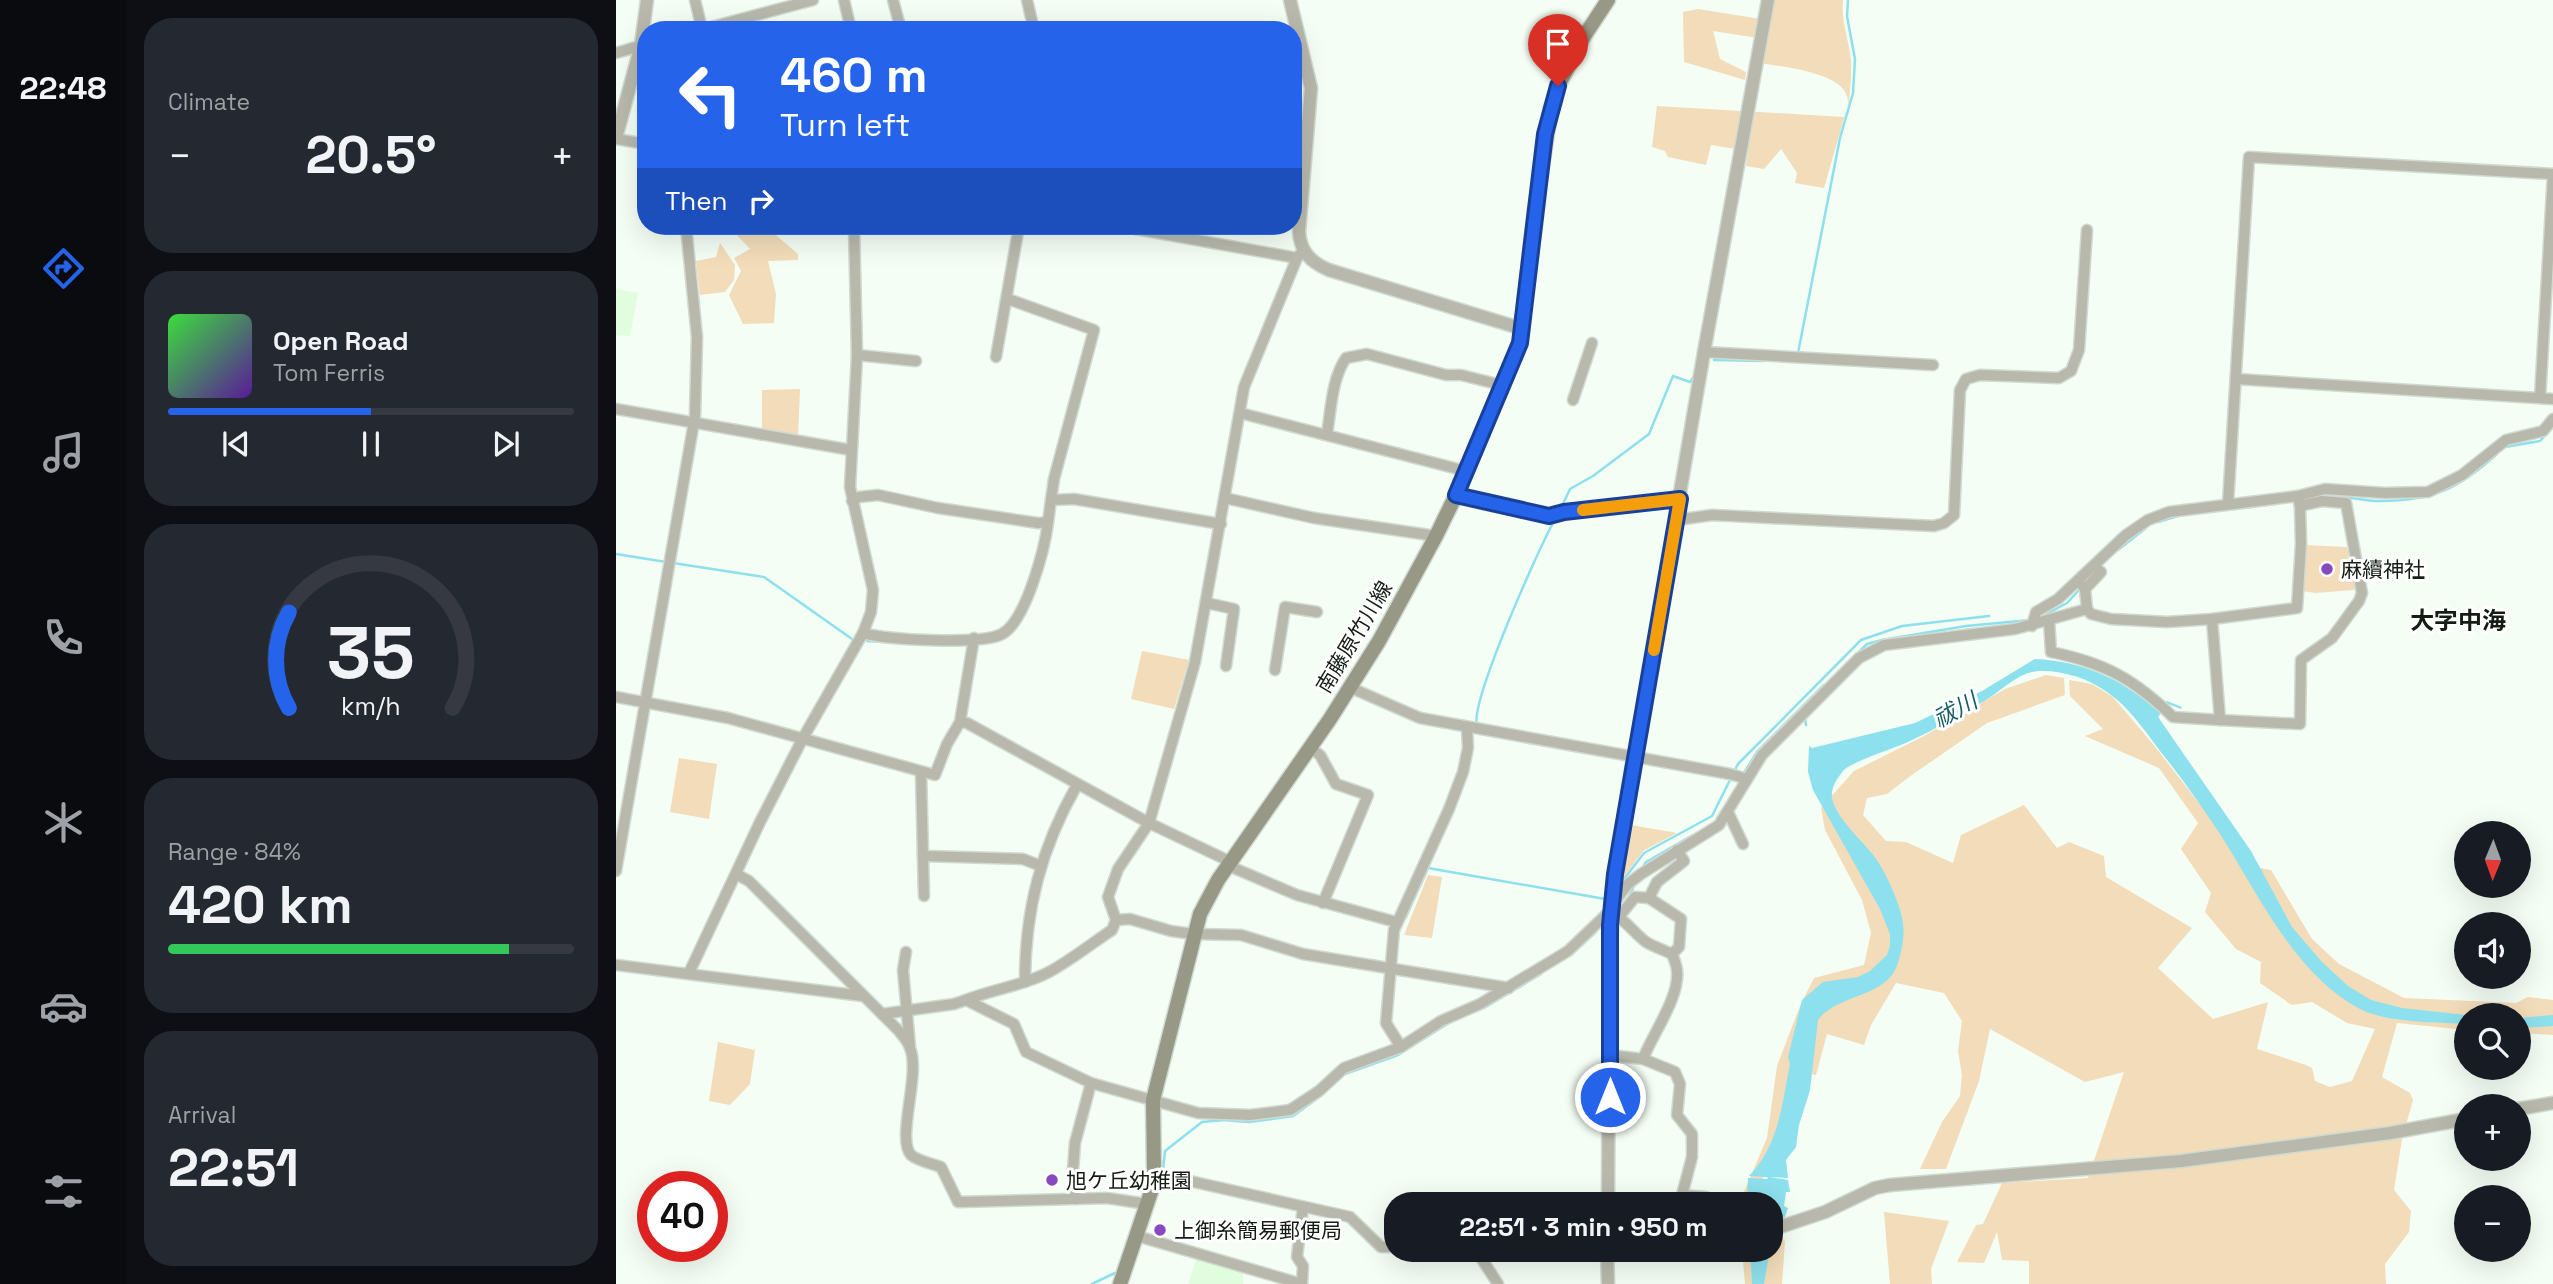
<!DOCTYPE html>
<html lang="en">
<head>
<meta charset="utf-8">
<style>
  body { margin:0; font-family:"Space Grotesk","Noto Sans JP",sans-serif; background:#242831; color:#f1f3f6; height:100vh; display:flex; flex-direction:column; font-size:26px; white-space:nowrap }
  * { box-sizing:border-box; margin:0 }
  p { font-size:23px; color:#9ea1a6 }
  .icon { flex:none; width:38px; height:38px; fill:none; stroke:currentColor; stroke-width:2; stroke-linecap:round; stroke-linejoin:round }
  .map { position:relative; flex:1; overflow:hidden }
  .side { display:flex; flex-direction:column; gap:18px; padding:18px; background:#0d0f14; width:490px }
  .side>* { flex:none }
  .hud { position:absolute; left:21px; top:21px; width:665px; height:214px; border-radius:28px; box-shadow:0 7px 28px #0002; background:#2563eb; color:#fff; overflow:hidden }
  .needle { width:46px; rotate:181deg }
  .buttons { position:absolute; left:1838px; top:821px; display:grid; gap:14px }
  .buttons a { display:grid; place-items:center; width:77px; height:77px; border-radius:50%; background:#171b24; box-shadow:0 7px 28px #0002; font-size:35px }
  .speed { position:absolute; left:21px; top:1171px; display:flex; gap:14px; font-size:35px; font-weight:700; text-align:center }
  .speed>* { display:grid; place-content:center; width:91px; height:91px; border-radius:50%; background:#171b24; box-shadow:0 7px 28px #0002; line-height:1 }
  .speed .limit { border:10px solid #d22; background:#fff; color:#111 }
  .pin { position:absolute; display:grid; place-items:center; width:60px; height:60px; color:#fff; margin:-72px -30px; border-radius:50% 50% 50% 0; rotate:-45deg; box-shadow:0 0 7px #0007 }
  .pin .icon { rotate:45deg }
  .me { position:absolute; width:77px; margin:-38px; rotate:0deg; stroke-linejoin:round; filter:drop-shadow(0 0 5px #0008) }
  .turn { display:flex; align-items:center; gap:24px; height:147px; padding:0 28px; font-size:32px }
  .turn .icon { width:91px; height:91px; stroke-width:2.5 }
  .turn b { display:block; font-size:49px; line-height:60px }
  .then { display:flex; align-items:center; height:66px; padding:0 28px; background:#0003; gap:14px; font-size:26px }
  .big { font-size:52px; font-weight:600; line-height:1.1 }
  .side .widget { flex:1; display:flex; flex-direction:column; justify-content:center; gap:10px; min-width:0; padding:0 24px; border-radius:28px; background:#242831 }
  .side .dial { align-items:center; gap:0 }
  .dial svg { height:182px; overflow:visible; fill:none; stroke:#363941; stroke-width:7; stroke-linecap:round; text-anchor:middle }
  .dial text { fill:#f1f3f6; stroke:none }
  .song { display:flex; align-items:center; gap:21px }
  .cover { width:84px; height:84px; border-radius:10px; background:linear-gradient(135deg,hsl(120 70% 55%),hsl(270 70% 35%)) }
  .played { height:7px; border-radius:4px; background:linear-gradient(90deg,#2563eb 50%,#363941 50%) }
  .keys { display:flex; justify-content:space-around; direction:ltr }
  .heat { display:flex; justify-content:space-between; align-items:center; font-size:38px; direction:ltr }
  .charge { height:10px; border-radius:5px; background:linear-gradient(90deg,#34c759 84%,#363941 0) }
  .trip { position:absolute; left:768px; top:1192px; width:399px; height:70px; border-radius:28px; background:#171b24; box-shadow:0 7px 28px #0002; font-weight:600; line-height:70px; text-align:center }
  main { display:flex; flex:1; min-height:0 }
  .tab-bar { display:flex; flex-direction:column; width:126px; justify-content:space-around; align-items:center; background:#090b0e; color:#9ea1a6 }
  .tab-bar .icon { width:49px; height:49px }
  .tab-bar .current { color:#2563eb }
  .tab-bar b { font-size:32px; color:#f1f3f6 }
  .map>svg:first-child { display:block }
</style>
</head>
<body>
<main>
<nav class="tab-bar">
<b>22:48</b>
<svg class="icon current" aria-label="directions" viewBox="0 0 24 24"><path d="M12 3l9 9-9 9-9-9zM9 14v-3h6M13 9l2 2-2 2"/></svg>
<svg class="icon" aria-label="music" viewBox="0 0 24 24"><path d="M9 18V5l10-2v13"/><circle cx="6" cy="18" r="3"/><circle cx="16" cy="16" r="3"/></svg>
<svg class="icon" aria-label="phone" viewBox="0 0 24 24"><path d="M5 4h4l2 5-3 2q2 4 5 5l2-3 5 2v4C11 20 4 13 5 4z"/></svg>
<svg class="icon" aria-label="climate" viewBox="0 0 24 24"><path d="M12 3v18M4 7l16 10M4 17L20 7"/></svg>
<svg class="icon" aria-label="car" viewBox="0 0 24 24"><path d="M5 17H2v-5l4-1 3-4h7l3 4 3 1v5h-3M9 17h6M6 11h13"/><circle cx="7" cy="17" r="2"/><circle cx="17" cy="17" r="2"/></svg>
<svg class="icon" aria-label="filters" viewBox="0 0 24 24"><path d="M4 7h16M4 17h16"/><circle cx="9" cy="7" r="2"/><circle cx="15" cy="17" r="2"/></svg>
</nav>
<section class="side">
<div class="widget"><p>Climate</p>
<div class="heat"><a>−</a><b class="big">20.5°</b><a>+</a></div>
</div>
<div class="widget">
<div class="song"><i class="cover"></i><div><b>Open Road</b><p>Tom Ferris</p></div></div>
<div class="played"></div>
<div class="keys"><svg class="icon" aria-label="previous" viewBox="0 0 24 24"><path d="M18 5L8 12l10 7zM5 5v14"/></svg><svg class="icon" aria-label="pause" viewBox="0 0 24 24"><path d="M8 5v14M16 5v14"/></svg><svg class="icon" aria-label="next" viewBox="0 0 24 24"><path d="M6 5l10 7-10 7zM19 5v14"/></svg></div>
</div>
<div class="widget dial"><svg viewBox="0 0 100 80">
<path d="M14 69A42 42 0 1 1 86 69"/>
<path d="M14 69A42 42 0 0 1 14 27" stroke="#2563eb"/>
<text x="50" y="56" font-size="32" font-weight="700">35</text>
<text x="50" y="72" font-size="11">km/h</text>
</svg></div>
<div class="widget"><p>Range · 84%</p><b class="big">420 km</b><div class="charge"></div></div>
<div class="widget"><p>Arrival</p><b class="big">22:51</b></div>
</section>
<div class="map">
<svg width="1937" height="1284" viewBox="0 0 1937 1284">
  <rect width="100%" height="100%" fill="#f4fef4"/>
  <g fill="#e0fdde">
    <polygon points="0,289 22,293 14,336 0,335"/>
    <polygon points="581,1258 627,1272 627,1284 572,1284"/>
  </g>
  <g fill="#f2dcb9">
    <path d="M1156,0H1227C1225,22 1233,40 1235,61C1236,74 1234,88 1233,101L1208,188L1179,183L1181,173L1165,149L1148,169L1130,166L1132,151L1095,145L1090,165L1052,157L1049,151L1036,147L1041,106L1228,117C1229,112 1233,105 1232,101C1231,72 1166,67 1144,63L1148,39L1097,31L1104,59L1130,72L1129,80L1068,62L1067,12L1082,9L1151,20Z"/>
    <polygon points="118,226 128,226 131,228 135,226 149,226 182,254 182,260 152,261 160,294 158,323 127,324 113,295 125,271 118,258 134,249 117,231"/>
    <polygon points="104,243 119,265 118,280 109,292 84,295 80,261 100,257"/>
    <polygon points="184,389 182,438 146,432 146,390"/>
    <polygon points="1688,545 1731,547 1740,588 1737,590 1700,593 1685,591"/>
    <polygon points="526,651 573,660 558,709 515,699"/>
    <polygon points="1430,675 1448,678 1449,695 1371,723 1293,777 1271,794 1251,798 1247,815 1270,841 1290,842 1337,863 1345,835 1408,805 1441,848 1453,842 1488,856 1490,877 1576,928 1542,968 1597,1019 1652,1002 1641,1049 1690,1065 1696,1068 1699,1081 1714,1087 1736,1081 1759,1029 1731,1023 1696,1002 1676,1005 1644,983 1645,962 1620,949 1589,912 1595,893 1565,849 1582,823 1543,768 1469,736 1487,729 1454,696 1453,680 1476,684 1497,697 1537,744 1632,866 1655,870 1696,939 1723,964 1788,998 1900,1003 1912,997 1937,1000 1937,1035 1902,1033 1902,1015 1850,1015 1850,1030 1781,1023 1766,1077 1794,1093 1797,1100 1786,1139 1778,1190 1795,1211 1793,1232 1769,1264 1770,1284 1413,1284 1413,1261 1386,1260 1381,1232 1368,1263 1341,1262 1360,1225 1367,1224 1386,1183 1472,1178 1508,1072 1469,1082 1374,1029 1363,1081 1330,1169 1304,1169 1326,1122 1344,1096 1346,1075 1342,1051 1346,1021 1328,993 1280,983 1255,1025 1248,1045 1211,1034 1200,1075 1174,1070 1155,1167 1135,1195 1137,1204 1125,1204 1125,1199 1151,1138 1161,1066 1184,1006 1198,978 1248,965 1255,933 1246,900 1209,830 1205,808 1238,771 1308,736 1389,689"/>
    <polygon points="63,758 101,764 93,819 54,812"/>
    <polygon points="1015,825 1061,833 1027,851 1008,877 1005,877"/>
    <polygon points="812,875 826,877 816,938 788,935"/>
    <polygon points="102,1042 139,1050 134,1084 114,1105 93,1101"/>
    <polygon points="1268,1212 1333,1221 1315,1269 1316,1284 1274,1284"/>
    <polygon points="1155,1229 1169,1241 1166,1284 1129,1284 1126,1250 1155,1250"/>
  </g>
  <g fill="#8de0ed">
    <path d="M1419,659C1465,661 1505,678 1539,709L1551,701L1566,707L1565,709L1552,704L1542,717L1635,851L1676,927L1706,962L1732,986L1755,1000L1786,1008L1850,1015V1024C1819,1022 1771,1023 1744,1009C1678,974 1642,893 1604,834C1585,805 1565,777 1544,751C1528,730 1513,707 1491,692C1472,678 1446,670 1422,671C1402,673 1389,688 1373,698C1361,706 1346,712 1334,720C1321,728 1307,735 1294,741C1280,748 1234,762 1227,771C1220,780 1213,790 1217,802C1222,819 1247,842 1258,856C1269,870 1285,906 1287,923C1289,936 1285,956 1280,968C1268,997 1220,995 1202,1020L1194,1090L1183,1125L1180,1147L1170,1160L1172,1178L1154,1177L1172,1180L1174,1192H1170L1168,1206L1172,1208L1160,1244L1155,1248V1204H1131L1132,1178L1152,1179L1151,1177L1133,1176C1163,1145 1166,1104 1174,1064L1172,1057L1186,1000L1207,982L1242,977L1254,971L1271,955L1274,946V934L1264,909L1197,790L1192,772L1193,746L1196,748L1299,723L1366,691Z"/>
    <polygon points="1937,1015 1937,1026 1902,1028 1902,1018"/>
    <polygon points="1131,1250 1154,1250 1148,1284 1136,1284 1135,1264"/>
  </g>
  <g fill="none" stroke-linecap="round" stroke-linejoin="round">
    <g stroke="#8de0ed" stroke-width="2.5">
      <polyline points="1182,353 1224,138 1237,93 1239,59 1231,16 1232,0"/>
      <polyline points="1098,360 1147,361"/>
      <polyline points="1889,447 1924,441 1935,429"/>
      <path d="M1709,496C1727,495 1746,501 1764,501C1817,501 1842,489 1881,454"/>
      <polyline points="945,508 954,489 977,476 1033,434 1057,376 1074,382 1078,376"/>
      <polyline points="1610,510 1659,504"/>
      <polyline points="1542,522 1562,516"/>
      <polyline points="1502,550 1530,528"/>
      <polyline points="0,554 50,562"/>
      <polyline points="57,563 148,577 236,639"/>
      <polyline points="1427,616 1451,603 1463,590"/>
      <polyline points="251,641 320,645"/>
      <polyline points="1241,654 1251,644 1266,640 1350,626 1414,620"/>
      <polyline points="1189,718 1190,725"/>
      <path d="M861,725C854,702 922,550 938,521"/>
      <polyline points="348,727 443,779"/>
      <polyline points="1118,772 1122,764 1245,640 1286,626 1373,616"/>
      <polyline points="1126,776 1141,752 1208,685"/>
      <polyline points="1027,867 1030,862 1077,835"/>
      <polyline points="1005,883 1028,853 1096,816 1115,778"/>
      <polyline points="1012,899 1018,886"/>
      <polyline points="789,919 812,868 989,899 1010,763"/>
      <polyline points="957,953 980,932"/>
      <polyline points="868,1008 925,974"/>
      <polyline points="729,1074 782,1055 836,1021"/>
      <polyline points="547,1170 549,1151 586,1122 608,1120 633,1122 677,1116 706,1095"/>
      <polyline points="542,1191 546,1178"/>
      <polyline points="476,1284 499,1273"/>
    </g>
    <g stroke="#d0dad0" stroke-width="13">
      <g id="minor">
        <polyline points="79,0 85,25"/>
        <polyline points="228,0 235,30"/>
        <polyline points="277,0 285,30"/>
        <polyline points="411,0 418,30"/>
        <polyline points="84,30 197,0"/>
        <polyline points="0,53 30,44"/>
        <polyline points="0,139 30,144"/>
        <polyline points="503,226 681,258"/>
        <polyline points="392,299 478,330 438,479 435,500"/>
        <polyline points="1088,352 1317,365"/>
        <polyline points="241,355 300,361"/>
        <polyline points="380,357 403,226"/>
        <polyline points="1620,379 1937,399"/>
        <polyline points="1924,398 1937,174"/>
        <polyline points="957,400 976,343"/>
        <polyline points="0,409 235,450"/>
        <polyline points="624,413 850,471"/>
        <path d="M711,434C715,409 716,378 730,358L751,354L830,375H845L885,385"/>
        <polyline points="840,495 933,516 948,512 1064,500"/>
        <polyline points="609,498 698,518 820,536"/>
        <polyline points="236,501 243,497 262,495 322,508 422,523 432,522 435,500 458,499 605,524"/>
        <polyline points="1612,504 1633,157 1937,174"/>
        <polyline points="1061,520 1096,515 1318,526 1328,523 1338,515 1344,390 1350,379 1364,375 1443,378 1455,371 1463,350 1471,230"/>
        <polyline points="1463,581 1469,589 1471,609 1475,614 1495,619 1551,622 1596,619 1681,608 1685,544 1684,506"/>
        <polyline points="1469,589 1485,572 1478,566"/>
        <polyline points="591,603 618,609 610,666"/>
        <polyline points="1596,619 1604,720 1684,724 1685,660 1716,638 1743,601 1746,593 1730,503 1706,501 1684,506 1682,496"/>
        <path d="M1433,620L1435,652C1489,663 1518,679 1557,717L1604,720"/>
        <polyline points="1416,626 1420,612 1442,599 1510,535 1532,520 1553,512 1682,496 1709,489 1769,493 1812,492 1846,475 1890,440 1927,431 1937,419"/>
        <path d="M247,633C270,640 366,645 386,634C410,621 429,548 432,522"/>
        <polyline points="659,670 669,607 701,612"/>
        <polyline points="733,687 804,718 1114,774 1131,779"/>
        <polyline points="0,697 112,718 319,775 331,744 344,722 358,638"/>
        <polyline points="344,722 351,723 533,823 615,862"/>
        <polyline points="694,748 704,755 720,784 752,795 707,903"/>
        <polyline points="305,772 307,856 407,859 425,866"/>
        <polyline points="1112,812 1127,844"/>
        <polyline points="307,856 308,896"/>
        <polyline points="613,866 681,895 780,922"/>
        <polyline points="0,871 79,416 81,337 70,226"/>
        <path d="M120,874L133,881L282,1030C286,1035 292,1041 294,1048C305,1074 280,1138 295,1155C302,1161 317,1164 325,1167L342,1202L491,1198L531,1204"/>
        <polyline points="1033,898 1041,882 1068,861 1061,850"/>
        <polyline points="996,905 1012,884 1025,874 1103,825 1146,755 1243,658 1268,645 1399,629 1471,609"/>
        <path d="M995,913C1008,918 1018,933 1030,942C1038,947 1048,950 1056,954C1058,959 1061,966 1061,971C1064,997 1036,1035 1027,1059"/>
        <polyline points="1003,917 1019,897 1033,898 1065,919 1063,947 1056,954"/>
        <polyline points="500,920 492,897 502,869 533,823 579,662 628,387 681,258 687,251"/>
        <polyline points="290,952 287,970 294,1047"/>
        <polyline points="0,965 247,996"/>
        <polyline points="73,973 144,822 187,738 247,633 255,612 257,590 234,487 241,355 238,226"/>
        <path d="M409,982C409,910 425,848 461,785"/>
        <path d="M350,1000C377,989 407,986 433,972C455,960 475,944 496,930L500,920L514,919L555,931L577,934L625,935L687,954L893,988"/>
        <polyline points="266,1014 338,1004 350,1000 398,1024 410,1052 475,1083 582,1113 634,1115 674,1110 703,1091 728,1068 785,1047 825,1021 864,1004 934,962 952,951 995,910"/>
        <polyline points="785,1047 770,1023 778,930 833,809 847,772 852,748 851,728"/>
        <polyline points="994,1055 1027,1059 1059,1072 1064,1084 1061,1115 1076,1134 1076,1157 1066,1195 1090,1197 1090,1204"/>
        <polyline points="538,1173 734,1217 765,1247 780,1247"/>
        <polyline points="460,1199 457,1170 459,1143 475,1083"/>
        <polyline points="521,1236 686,1284"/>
        <polyline points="854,1250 991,1251"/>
        <polyline points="860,1250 882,1284"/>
        <polyline points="686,1284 687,1266 681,1257 687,1207"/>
      </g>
    </g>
    <g stroke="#d0dad0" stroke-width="15">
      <g id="tertiary">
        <path d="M674,0L695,88L683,231C684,251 694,262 713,270L907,329"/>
        <polyline points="0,138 25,45 31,0"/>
        <polyline points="1902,1109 1937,1103"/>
        <polyline points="992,1204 993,981 999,874 1088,352 1152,0"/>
        <polyline points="1155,1230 1209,1212 1259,1188 1274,1185 1565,1161 1774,1133 1850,1119"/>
        <polyline points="991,1250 992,1284"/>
        <polyline points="991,1251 1056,1253 1081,1250"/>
      </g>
    </g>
    <g stroke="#d0dad0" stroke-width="17">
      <polyline id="secondary" points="504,1284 535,1192 538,1173 537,1100 584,914 602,880 714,719 763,641 820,536 840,495 904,343 919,210 935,108 942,86 967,38 992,0"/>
    </g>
    <use href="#minor" stroke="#b8b9ac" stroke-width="10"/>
    <use href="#tertiary" stroke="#b8b9ac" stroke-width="12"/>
    <use href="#secondary" stroke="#979986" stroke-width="14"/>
  </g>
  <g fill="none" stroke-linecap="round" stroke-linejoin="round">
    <g stroke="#184099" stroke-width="18">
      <polyline id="route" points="942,86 929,134 904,343 840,495 933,516 948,512 1064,499 999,874 994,925 994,1097"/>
    </g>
    <use href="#route" stroke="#2563eb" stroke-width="12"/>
    <polyline stroke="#f59e0b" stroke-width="12" points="967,510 1064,499 1038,650"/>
  </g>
  <g fill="#8649bf" stroke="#fff" stroke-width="2.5">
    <circle cx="1711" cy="569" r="7"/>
    <circle cx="436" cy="1180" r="7"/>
    <circle cx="544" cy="1230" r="7"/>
  </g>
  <g text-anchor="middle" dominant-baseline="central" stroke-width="6" stroke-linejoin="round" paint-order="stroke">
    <g font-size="21" fill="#141c14" stroke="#fff" text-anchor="start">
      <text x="1725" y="569">麻續神社</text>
      <text x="450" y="1180">旭ケ丘幼稚園</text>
      <text x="558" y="1230">上御糸簡易郵便局</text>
    </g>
    <g font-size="21" fill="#141c14" stroke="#fff">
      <text transform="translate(738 637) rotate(-59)">南藤原竹川線</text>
    </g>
    <g font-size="23" font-style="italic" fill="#195e67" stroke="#fff">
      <text transform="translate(1339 710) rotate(-29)">祓川</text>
    </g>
    <g font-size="24" font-weight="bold" fill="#141c14" stroke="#fff">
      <text x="1842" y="620">大字中海</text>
    </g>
  </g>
</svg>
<div class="buttons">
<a><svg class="needle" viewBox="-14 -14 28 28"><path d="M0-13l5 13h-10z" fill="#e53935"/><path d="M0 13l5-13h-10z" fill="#9ea1a6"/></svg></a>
<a><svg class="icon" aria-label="sound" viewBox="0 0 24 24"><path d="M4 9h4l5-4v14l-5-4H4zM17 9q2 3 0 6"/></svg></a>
<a><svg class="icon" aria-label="search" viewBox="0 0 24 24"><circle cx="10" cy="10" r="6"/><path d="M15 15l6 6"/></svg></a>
<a>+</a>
<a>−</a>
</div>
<div class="speed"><div class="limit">40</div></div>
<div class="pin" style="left:942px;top:86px;background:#d93025"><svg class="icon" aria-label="arrive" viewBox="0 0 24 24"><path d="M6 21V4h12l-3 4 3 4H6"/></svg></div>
<svg class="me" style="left:994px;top:1097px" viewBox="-20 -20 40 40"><circle r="17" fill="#2563eb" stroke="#fff" stroke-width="3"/><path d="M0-11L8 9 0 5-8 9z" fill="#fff"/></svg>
<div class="trip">22:51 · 3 min · 950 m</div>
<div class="hud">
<div class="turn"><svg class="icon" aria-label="left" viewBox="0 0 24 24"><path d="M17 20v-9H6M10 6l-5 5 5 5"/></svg><div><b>460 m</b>Turn left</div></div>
<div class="then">Then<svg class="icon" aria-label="right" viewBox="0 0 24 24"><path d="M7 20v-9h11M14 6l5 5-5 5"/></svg></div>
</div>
</div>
</main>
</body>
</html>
